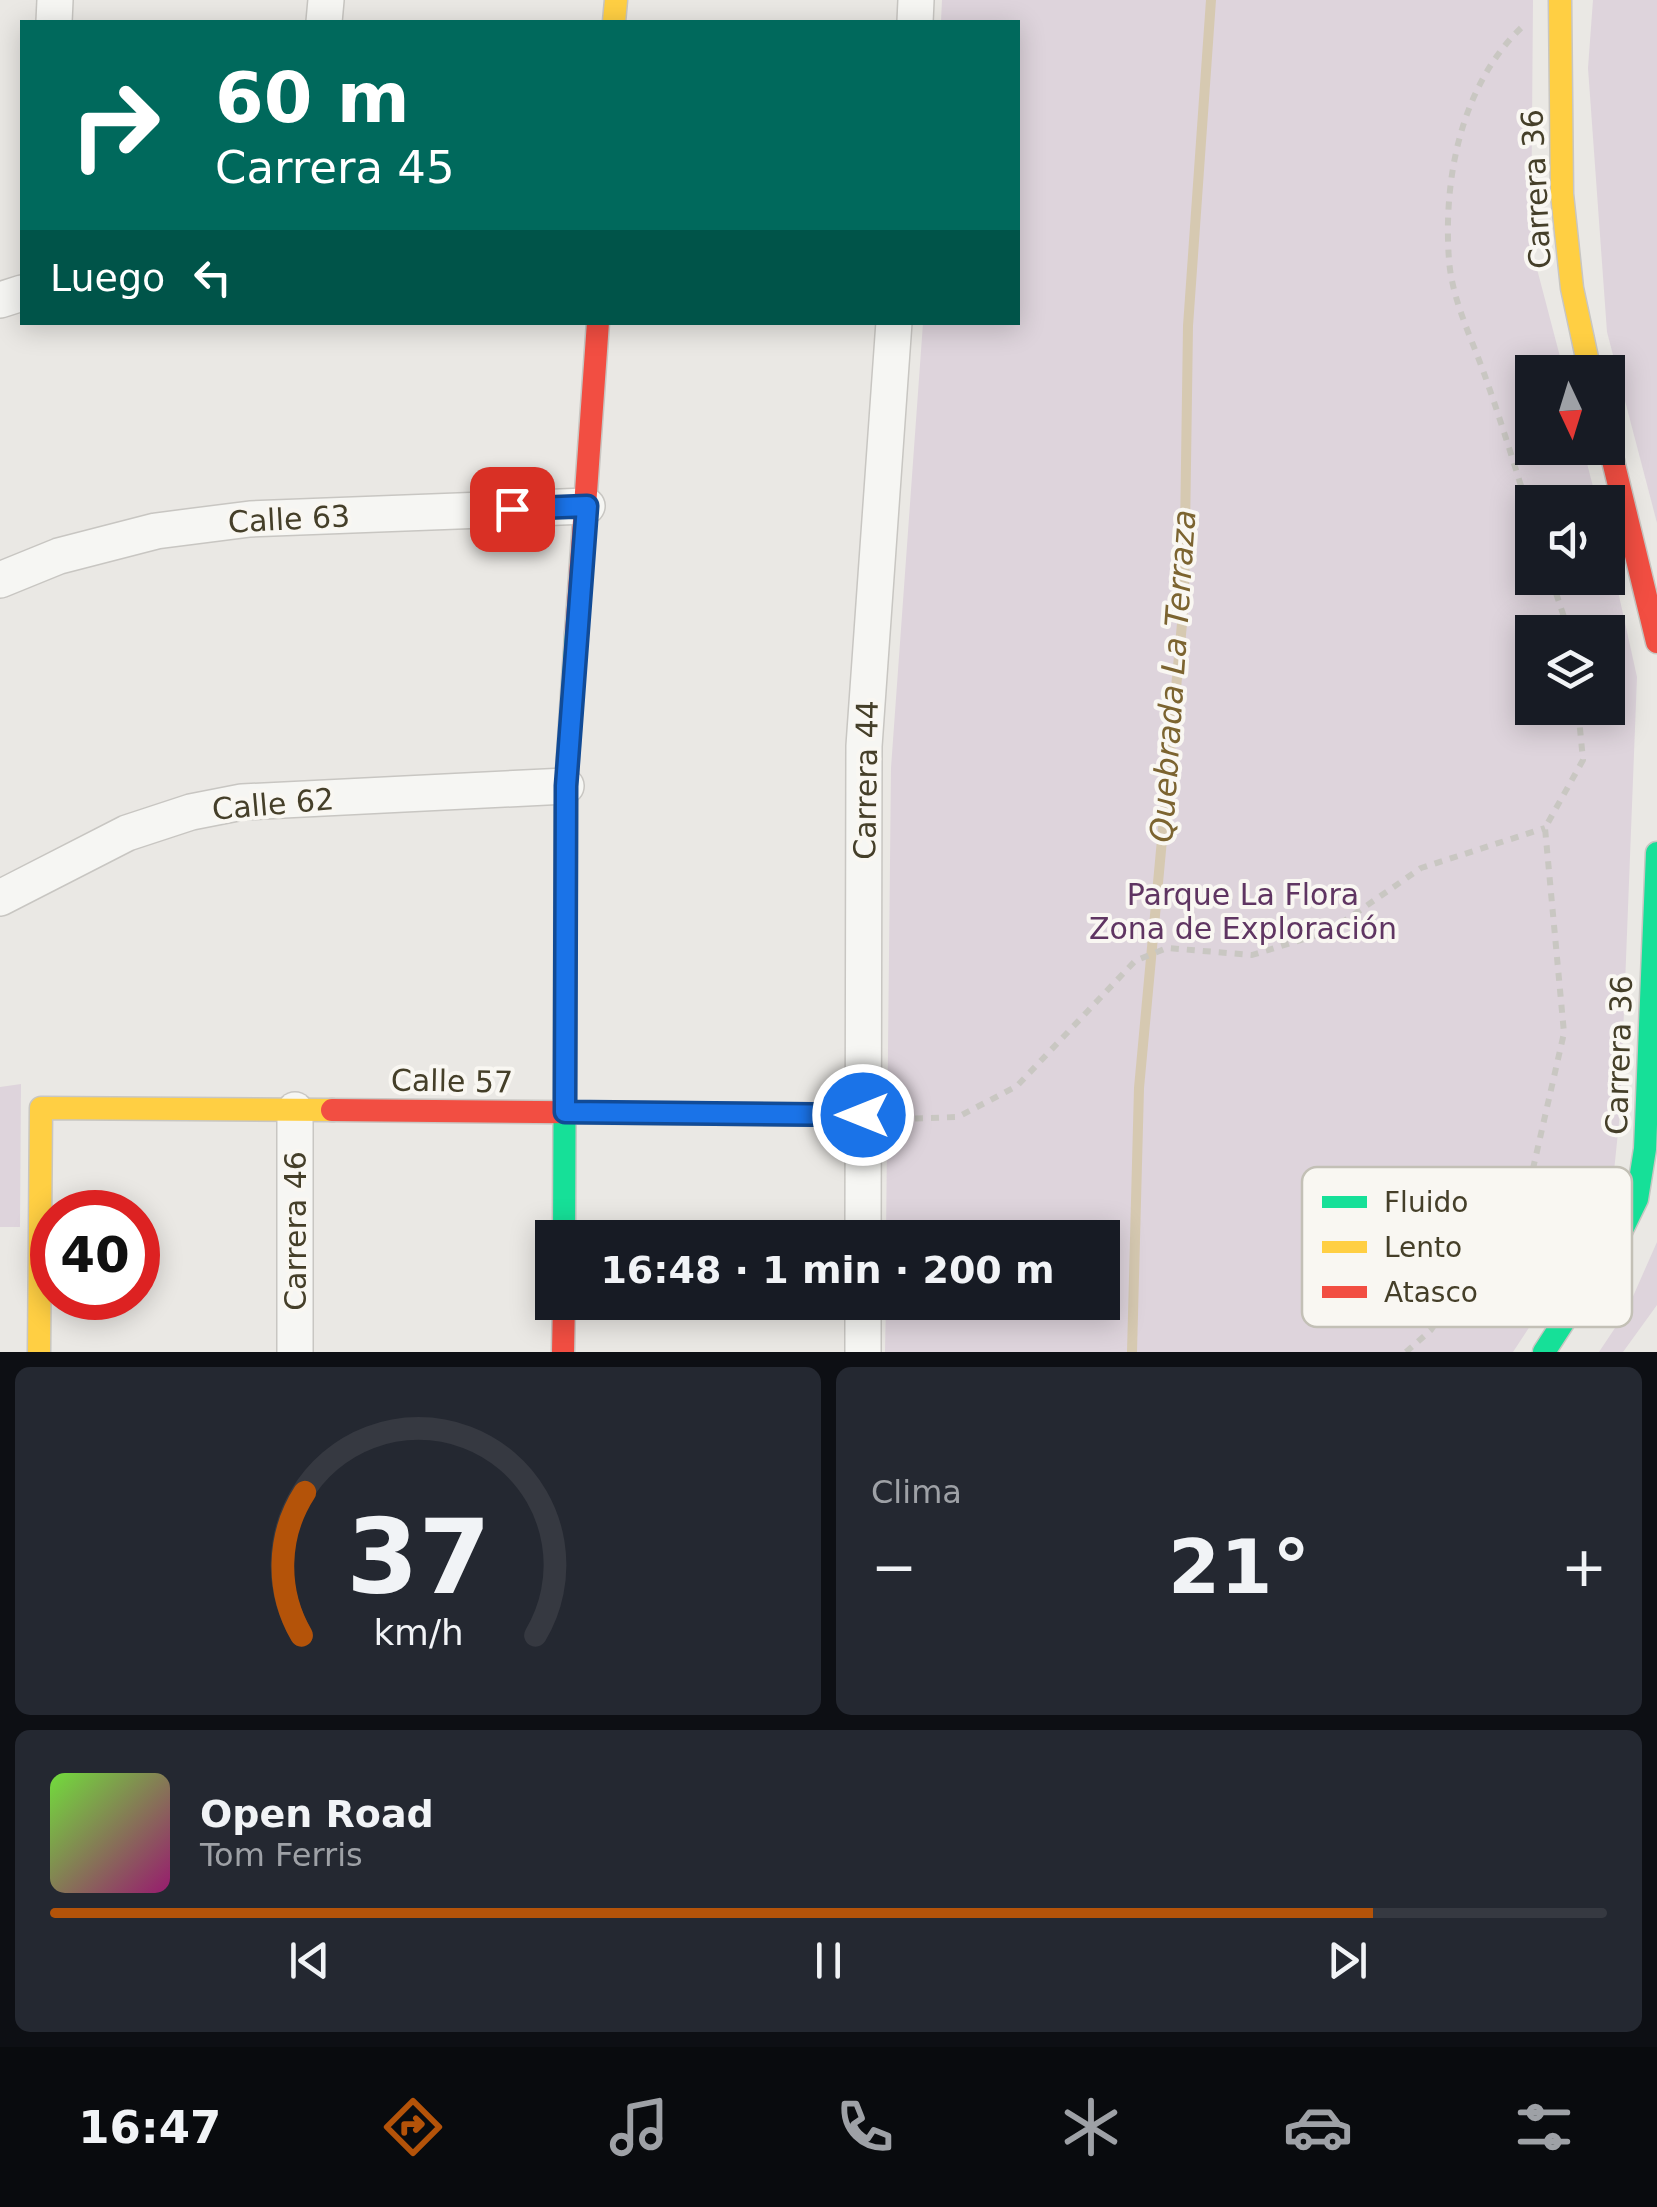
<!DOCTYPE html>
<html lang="es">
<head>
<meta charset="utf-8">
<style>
  body { margin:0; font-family:"DejaVu Sans",sans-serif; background:#242831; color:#f1f3f6; height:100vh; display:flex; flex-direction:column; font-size:38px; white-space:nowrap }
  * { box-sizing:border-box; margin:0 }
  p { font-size:32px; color:#9ea1a6 }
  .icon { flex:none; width:55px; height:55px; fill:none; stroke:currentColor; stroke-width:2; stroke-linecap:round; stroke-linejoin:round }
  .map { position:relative; height:1352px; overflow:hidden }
  .drawer { display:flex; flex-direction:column; gap:15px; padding:15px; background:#0d0f14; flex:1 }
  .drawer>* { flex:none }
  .guide { position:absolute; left:20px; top:20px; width:1000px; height:305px; border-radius:0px; box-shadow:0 5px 25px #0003; background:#00695c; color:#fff; overflow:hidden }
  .needle { width:65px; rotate:176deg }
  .buttons { position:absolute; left:1515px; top:355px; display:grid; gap:20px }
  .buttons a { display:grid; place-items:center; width:110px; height:110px; border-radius:0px; background:#171b24; box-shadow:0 5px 25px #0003; font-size:50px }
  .speed { position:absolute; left:30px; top:1190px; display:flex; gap:20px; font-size:50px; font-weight:700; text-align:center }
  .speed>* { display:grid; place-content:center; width:130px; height:130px; border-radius:50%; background:#171b24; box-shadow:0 5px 25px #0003; line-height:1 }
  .speed .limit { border:15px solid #d22; background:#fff; color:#111 }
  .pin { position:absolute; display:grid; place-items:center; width:85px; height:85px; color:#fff; margin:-42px; border-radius:20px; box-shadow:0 5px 15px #0006 }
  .me { position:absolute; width:110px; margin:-55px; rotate:270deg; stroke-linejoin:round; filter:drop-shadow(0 0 8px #0008) }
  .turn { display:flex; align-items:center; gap:35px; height:210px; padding:0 30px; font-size:45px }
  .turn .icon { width:130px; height:130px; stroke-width:2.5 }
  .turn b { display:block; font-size:70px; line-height:85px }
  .then { display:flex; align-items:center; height:95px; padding:0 30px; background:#0003; gap:20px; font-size:38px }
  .big { font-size:75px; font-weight:600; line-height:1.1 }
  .drawer .widget { flex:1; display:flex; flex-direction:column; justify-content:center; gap:15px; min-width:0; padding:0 35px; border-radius:15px; background:#242831 }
  .drawer .dial { align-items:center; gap:0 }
  .dial svg { height:260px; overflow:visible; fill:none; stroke:#363941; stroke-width:7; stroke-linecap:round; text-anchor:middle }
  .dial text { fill:#f1f3f6; stroke:none }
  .song { display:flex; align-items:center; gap:30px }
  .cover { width:120px; height:120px; border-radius:15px; background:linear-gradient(135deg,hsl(100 70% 55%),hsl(320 70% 35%)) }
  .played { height:10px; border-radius:5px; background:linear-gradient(90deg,#b45309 85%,#363941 85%) }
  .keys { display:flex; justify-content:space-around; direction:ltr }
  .heat { display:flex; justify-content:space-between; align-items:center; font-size:55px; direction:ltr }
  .drawer .tiles { flex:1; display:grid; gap:15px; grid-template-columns:1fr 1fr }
  .widget:last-child { grid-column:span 2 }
  .trip { position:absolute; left:535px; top:1220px; width:585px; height:100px; border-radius:0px; background:#171b24; box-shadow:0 5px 25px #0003; font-weight:600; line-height:100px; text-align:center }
  .tab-bar { display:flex; height:160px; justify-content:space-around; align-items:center; background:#090b0e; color:#9ea1a6 }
  .tab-bar .icon { width:70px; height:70px }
  .tab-bar .active { color:#b45309 }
  .tab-bar b { font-size:45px; color:#f1f3f6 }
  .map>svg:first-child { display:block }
</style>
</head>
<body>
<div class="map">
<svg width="1657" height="1352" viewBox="0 0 1657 1352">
  <rect width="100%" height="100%" fill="#eae8e4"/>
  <g fill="#ded4dc" fill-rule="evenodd">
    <path d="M942,0H1533L1531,246L1564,372H1532V448H1583L1597,502H1532V578H1608V546L1637,677L1620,1113L1613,1181L1591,1233L1513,1352H885L886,1303L1102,1302V1238L886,1237L891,768L923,323L1018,322V22H941ZM1532,632H1608V708H1532Z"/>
    <polygon points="1593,0 1657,0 1657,523 1607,332 1588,68"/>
    <polygon points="21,1084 20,1227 0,1227 0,1087"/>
    <polygon points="1657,1242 1657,1305 1623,1352 1599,1352 1627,1310"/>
  </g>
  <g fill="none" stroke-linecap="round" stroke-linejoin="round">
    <polyline stroke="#d6c9b1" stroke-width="10" points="1132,1352 1139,1088 1184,602 1188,326 1211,0"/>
    <g stroke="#c8c6c2" stroke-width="38">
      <g id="street">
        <polyline points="54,22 55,0"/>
        <polyline points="324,22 326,0"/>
        <polyline points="915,22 916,0"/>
        <polyline points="0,300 22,293"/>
        <polyline points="0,580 59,556 156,531 250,519 587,506"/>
        <polyline points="0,898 127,833 191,812 242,802 566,786"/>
        <polyline points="863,1238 864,746 894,322"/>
        <polyline points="295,1352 295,1110"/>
        <polyline points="863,1352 863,1302"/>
      </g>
    </g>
    <g stroke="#c8c6c2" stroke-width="25">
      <g id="fast">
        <polyline points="564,1238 566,786 576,634"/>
        <polyline points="1544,1352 1619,1236 1637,1199 1645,1149 1657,853"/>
      </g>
    </g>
    <g stroke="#c8c6c2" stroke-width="25">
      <g id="slow">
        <polyline points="1560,0 1562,194 1572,288 1590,372"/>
        <polyline points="614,22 616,0"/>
        <polyline points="39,1352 41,1108 332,1110"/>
      </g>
    </g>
    <g stroke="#c8c6c2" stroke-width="25">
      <g id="jam">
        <polyline points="1608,440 1657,642"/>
        <polyline points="576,634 598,322"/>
        <polyline points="332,1110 863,1115"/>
        <polyline points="563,1352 564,1302"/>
      </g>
    </g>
    <g stroke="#c9c7c2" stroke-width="6" stroke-dasharray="8 8" stroke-linecap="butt">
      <path d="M1521,28C1461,86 1443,179 1449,260C1452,300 1472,339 1485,376C1502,424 1517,473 1532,521"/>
      <polyline points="1551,578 1569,632"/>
      <polyline points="899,1119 958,1117 1017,1086 1135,961 1167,948 1252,955 1330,931 1421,868 1545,828"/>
      <polyline points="1406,1352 1431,1330 1532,1173 1564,1033 1545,828 1583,760 1578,708"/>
    </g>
    <use href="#street" stroke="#f6f6f3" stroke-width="35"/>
    <use href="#fast" stroke="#16e098" stroke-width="22"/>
    <use href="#slow" stroke="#ffcf43" stroke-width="22"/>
    <use href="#jam" stroke="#f24e42" stroke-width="22"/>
  </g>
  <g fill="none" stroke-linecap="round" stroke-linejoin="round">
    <g stroke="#114b97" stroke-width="25">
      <polyline id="route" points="512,509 587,506 566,786 565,1112 863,1115"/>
    </g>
    <use href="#route" stroke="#1a73e8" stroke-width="18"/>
  </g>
  <g text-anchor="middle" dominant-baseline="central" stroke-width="8" stroke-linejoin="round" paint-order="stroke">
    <g font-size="30" fill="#453f29" stroke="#f9f7f2">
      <text transform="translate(1536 189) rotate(-93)">Carrera 36</text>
      <text transform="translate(289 519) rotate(-3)">Calle 63</text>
      <text transform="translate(866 780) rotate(-89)">Carrera 44</text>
      <text transform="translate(273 804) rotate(-5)">Calle 62</text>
      <text transform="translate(1619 1055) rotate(-88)">Carrera 36</text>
      <text transform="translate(452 1081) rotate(1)">Calle 57</text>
      <text transform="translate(295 1231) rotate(-90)">Carrera 46</text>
    </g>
    <g font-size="30" fill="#5f3562" stroke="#f9f7f2">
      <text x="1243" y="894">Parque La Flora<tspan x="1243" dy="34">Zona de Exploración</tspan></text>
    </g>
    <g font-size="32" font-style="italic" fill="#7c6430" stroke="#f9f7f2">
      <text transform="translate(1173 676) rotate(-86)">Quebrada La Terraza</text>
    </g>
  </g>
  <rect x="1302" y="1167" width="330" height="160" rx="15" fill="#f9f7f2" stroke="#c3c0b6" stroke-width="2.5"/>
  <rect x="1322" y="1196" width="45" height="12" fill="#16e098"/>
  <rect x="1322" y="1241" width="45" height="12" fill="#ffcf43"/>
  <rect x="1322" y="1286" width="45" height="12" fill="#f24e42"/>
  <g font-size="28" fill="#453f29">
    <text x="1384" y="1212">Fluido</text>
    <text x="1384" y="1257">Lento</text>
    <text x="1384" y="1302">Atasco</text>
  </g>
</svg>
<div class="buttons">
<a><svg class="needle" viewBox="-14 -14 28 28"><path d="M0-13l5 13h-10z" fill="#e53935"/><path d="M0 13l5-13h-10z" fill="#9ea1a6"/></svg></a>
<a><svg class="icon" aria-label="sound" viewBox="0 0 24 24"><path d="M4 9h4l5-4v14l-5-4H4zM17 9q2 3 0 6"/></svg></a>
<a><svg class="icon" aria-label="layers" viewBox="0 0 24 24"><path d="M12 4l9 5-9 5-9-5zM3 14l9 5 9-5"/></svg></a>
</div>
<div class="speed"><div class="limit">40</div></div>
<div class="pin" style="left:512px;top:509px;background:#d93025"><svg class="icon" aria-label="arrive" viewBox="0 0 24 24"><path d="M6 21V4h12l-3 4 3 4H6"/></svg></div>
<svg class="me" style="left:863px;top:1115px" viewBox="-20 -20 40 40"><circle r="17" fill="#1a73e8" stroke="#fff" stroke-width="3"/><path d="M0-11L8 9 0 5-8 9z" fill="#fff"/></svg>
<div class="trip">16:48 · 1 min · 200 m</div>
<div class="guide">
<div class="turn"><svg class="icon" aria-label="right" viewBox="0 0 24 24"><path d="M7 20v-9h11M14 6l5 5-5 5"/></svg><div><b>60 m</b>Carrera 45</div></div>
<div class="then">Luego<svg class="icon" aria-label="left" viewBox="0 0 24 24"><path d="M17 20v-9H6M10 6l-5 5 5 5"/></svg></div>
</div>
</div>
<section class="drawer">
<div class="tiles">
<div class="widget dial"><svg viewBox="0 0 100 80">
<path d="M14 69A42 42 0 1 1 86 69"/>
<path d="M14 69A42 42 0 0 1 15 25" stroke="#b45309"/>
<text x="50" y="56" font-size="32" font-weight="700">37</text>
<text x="50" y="72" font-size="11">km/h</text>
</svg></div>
<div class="widget"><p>Clima</p>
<div class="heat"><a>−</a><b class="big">21°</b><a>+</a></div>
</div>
<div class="widget">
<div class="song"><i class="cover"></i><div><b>Open Road</b><p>Tom Ferris</p></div></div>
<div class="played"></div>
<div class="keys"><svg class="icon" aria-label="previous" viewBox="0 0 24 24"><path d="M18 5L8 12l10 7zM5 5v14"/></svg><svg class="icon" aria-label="pause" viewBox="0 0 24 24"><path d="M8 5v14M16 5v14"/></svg><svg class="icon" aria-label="next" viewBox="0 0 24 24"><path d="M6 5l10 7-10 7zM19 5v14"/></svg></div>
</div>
</div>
</section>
<nav class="tab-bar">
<b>16:47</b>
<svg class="icon active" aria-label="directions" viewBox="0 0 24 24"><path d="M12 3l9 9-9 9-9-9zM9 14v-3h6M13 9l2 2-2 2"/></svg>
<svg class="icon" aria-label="music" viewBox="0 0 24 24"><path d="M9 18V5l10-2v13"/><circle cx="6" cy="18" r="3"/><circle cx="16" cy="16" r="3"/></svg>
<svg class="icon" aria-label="phone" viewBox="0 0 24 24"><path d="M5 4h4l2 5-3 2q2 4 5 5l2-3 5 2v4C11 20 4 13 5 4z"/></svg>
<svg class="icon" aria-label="climate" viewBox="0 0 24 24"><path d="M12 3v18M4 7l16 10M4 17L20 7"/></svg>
<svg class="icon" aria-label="car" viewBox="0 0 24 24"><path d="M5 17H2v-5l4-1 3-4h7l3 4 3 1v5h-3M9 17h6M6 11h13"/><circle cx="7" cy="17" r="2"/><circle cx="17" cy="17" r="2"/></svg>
<svg class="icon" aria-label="filters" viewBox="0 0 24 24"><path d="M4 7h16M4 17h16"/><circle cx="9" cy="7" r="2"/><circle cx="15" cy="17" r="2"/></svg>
</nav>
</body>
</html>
